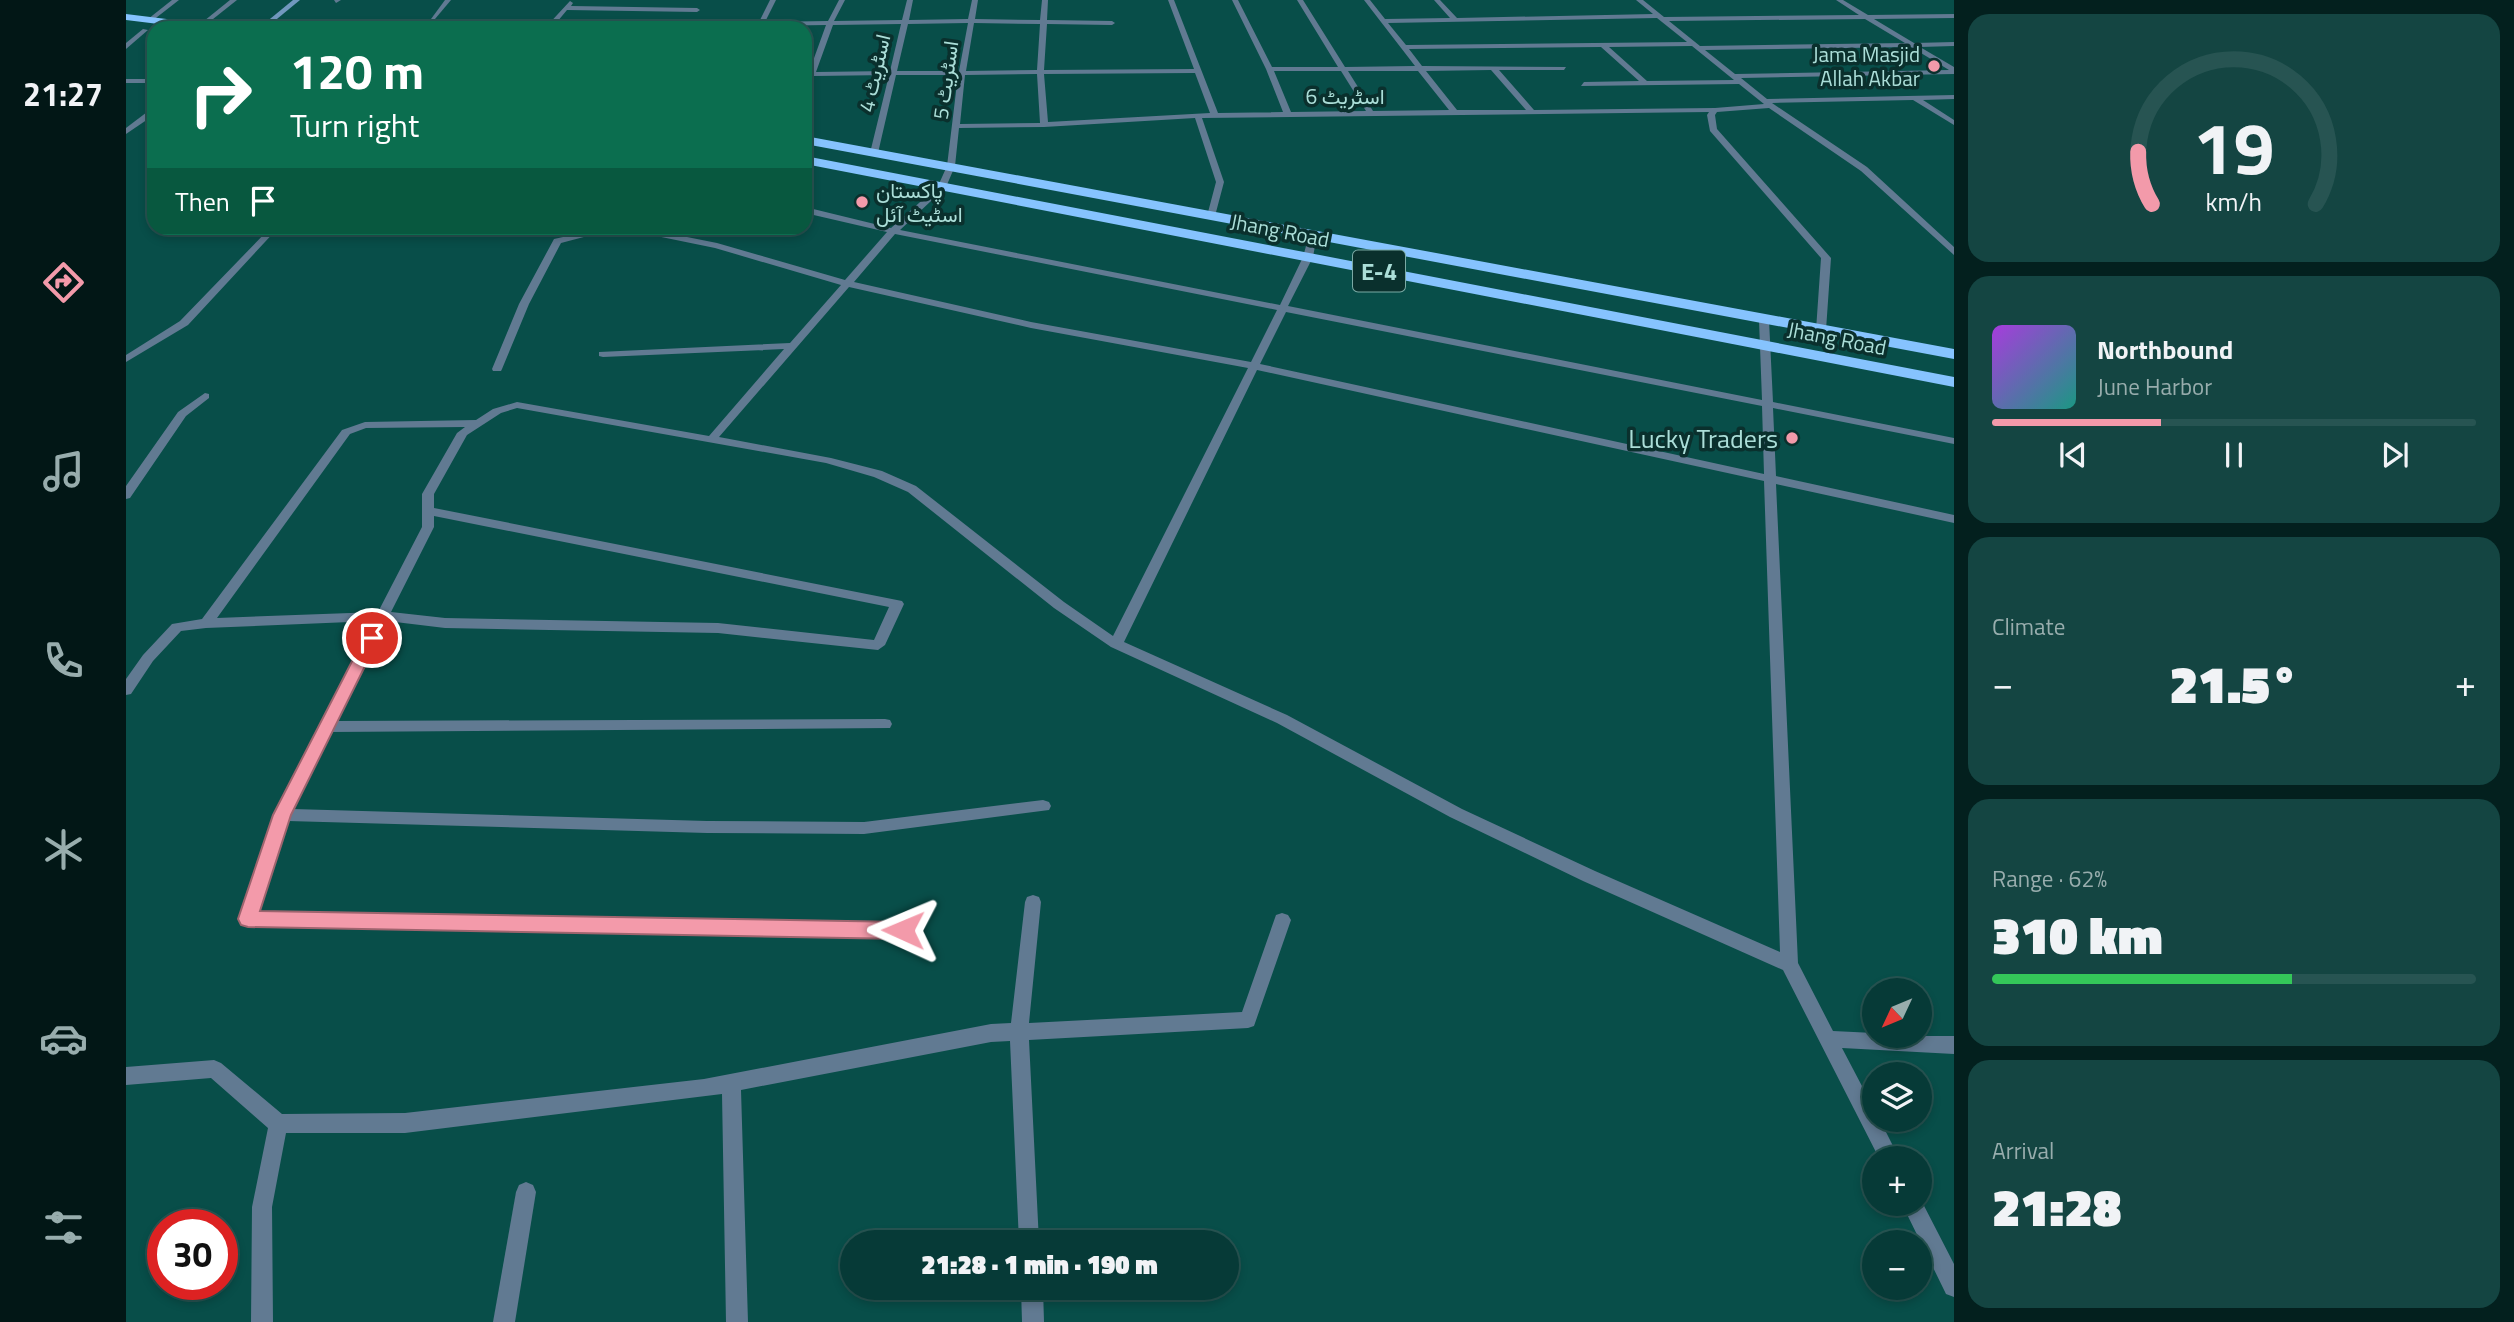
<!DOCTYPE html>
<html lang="en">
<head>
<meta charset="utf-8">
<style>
  body { margin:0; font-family:"Titillium Web",Vazirmatn,sans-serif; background:#144542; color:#f1f3f6; height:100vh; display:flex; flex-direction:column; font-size:26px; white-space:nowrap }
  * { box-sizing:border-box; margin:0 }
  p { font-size:23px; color:#98adad }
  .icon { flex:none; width:38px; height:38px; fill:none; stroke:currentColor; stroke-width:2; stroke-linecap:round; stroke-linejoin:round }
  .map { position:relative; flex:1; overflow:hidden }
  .side { display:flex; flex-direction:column; gap:14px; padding:14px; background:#03201e; width:560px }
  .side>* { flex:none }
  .guide { position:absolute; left:21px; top:21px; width:665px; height:214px; border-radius:21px; box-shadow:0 4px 10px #0003,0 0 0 2px #275452; background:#0b6e4f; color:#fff; overflow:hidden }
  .needle { width:46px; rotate:226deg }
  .buttons { position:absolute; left:1736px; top:978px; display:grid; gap:14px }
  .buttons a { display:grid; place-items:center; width:70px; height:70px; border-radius:50%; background:#063a37; box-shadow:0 4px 10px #0003,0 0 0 2px #275452; font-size:35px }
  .speed { position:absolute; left:21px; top:1209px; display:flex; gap:14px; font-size:35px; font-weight:700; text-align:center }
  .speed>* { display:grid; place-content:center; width:91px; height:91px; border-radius:50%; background:#063a37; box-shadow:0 4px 10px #0003,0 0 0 2px #275452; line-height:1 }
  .speed .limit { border:10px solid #d22; background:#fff; color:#111 }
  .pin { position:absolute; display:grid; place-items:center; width:60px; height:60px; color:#fff; margin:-30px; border:4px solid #fff; border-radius:50%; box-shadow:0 2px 7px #0007 }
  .me { position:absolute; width:77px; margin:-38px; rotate:271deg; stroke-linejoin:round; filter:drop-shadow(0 0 5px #0008) }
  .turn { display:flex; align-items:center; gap:24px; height:147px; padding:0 28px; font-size:32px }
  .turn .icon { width:91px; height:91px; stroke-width:2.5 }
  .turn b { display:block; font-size:49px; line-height:60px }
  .then { display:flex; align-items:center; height:66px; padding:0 28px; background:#0003; gap:14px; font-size:26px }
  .big { font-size:52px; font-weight:800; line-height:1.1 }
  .side .card { flex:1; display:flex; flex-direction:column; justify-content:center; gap:10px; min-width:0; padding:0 24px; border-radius:21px; background:#144542 }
  .side .dial { align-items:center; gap:0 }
  .dial svg { height:182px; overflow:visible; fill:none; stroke:#275452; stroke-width:7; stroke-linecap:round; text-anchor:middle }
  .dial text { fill:#f1f3f6; stroke:none }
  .song { display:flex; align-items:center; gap:21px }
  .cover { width:84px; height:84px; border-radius:10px; background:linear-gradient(135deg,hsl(280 70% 55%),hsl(170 70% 35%)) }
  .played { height:7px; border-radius:4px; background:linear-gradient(90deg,#f39aaa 35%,#275452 35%) }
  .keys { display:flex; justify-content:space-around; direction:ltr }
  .heat { display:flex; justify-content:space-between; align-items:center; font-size:38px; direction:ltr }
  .charge { height:10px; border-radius:5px; background:linear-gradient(90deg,#34c759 62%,#275452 0) }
  .trip { position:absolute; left:714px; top:1230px; width:399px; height:70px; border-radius:35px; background:#063a37; box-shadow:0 4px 10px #0003,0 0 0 2px #275452; font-weight:800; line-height:70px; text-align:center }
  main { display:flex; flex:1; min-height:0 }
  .tab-bar { display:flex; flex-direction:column; width:126px; justify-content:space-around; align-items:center; background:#021716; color:#98adad }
  .tab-bar .icon { width:49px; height:49px }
  .tab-bar .active { color:#f39aaa }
  .tab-bar b { font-size:32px; color:#f1f3f6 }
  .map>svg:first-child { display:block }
</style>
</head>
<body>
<main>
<nav class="tab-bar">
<b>21:27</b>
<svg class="icon active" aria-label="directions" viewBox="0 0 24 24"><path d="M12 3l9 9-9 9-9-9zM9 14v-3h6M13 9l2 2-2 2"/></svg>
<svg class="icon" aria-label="music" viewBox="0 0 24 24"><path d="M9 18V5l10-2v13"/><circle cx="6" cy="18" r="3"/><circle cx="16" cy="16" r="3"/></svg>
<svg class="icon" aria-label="phone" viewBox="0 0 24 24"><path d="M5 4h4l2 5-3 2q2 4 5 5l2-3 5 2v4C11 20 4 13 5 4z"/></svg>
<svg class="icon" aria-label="climate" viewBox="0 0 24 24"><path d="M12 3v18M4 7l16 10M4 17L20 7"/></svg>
<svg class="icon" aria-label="car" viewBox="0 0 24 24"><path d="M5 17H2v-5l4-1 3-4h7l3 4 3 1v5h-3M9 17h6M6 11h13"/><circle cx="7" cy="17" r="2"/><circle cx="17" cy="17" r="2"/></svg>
<svg class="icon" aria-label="filters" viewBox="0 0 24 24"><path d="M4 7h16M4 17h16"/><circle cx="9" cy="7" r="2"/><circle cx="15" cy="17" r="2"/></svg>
</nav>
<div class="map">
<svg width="1828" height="1322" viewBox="0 0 1828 1322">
  <rect width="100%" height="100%" fill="#084e49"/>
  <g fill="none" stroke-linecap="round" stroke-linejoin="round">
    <g fill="#617a92" fill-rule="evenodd">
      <polygon points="46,0 53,0 26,21 22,21 22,19"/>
      <polygon points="104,0 111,0 77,27 73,27 73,25"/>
      <polygon points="208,0 215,0 210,3"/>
      <polygon points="319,0 325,0 309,19 305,19"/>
      <path d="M644,0H650L639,22L702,21L713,0H719L708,21L776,20L781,0H787L783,20L842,19L846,0H852L849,19L914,20L916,0H922L921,20L986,21L989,23L986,25L921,24L918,70L1068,69L1042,0H1048L1092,113L1157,112L1140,69L1106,0H1112L1146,67H1212L1171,0H1177L1219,67L1289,66L1238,0H1244L1259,19L1324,18L1308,0H1314L1331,18L1527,14L1510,0H1517L1538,17L1733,15L1710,0H1717L1742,15L1828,14V18L1748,19L1788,43L1828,42V46L1794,47L1828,67V74L1615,78L1641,99L1828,95V99L1797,100L1828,120V125L1787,100L1646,103L1741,167L1828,247V255L1735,171L1643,108L1591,112L1589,115L1591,129L1705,258L1700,330L1695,333L1690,330L1695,258L1584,131L1581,115L1583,112L1076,118L1098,182L1089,216L1085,219L1081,216L1090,182L1069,118L918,127L833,128L829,166L820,187L774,230L1154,305L1177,257L1183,235L1187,232L1191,235L1187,257L1162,306L1636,400L1633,320L1638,317L1643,320L1647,402L1828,438V444L1647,408L1650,476L1828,515V523L1650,484L1672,963L1707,1031L1748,1033V1036H1828V1054L1716,1048L1748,1109V1120H1754L1773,1158H1753L1657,970L1457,881L1324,817L1151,723L985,647L928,608L782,492L748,477L700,463L391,408L375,413L341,435L308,494V508L776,601L778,604L759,645L752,650L592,633L319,628L261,621L211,721L759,719L764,720L766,724L764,728L205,732L167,809L581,821L738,822L917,800L923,802L925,806L923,810L738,834L581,833L162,821L133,912L777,923L783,925L786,930L783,935L777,937L122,926L116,924L113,919L148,815L248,621L80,628L55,631L27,661L5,694L0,695V679L17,655L46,624L76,619L216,430L239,422L350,420L367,409L391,402L583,436L658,349L477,357L473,356V352L664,343L715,285L589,248L506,231L502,228H516L591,243L719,280L761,232L679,213V207L765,228L812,186L821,166L832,75H770L752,153L748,155L744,153L763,75L688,76L683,91L679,93L681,76H679V72H683L700,25L637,26L636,28H630L631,26L561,27L558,25L561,23L633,22ZM1531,18L1561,42L1280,45L1262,23ZM1739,19L1779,43L1574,46L1543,21ZM842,23L833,71H771L782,24ZM848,23L914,24L911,70L840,71ZM775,24L764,71L690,72L707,25ZM1566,46L1608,80L1521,81L1483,47ZM1475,47L1513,81L1458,82L1455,86L1613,84L1638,104L1589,108L1408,110L1373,70H1438L1440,67L1296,66L1283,49ZM1785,47L1823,70L1609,74L1579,50ZM1365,70L1400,110H1331L1300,71ZM1148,71H1215L1240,111L1165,112ZM1222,71H1292L1323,110L1247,111ZM1069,73L1084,113L922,122L918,74ZM911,74L914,123L834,124L839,75ZM769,234L1151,310L1125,362L905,322L728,282ZM723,287L905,328L1122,368L987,636L938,602L790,486L756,471L705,458L593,437ZM1160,312L1636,406L1638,474L1134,364ZM1131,370L1638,481L1654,952L1469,871L1336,809L1161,715L998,642ZM339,427L331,433L296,494V527L252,612L91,618L224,434L240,428ZM308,516L763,607L748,640L592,623L319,618L265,612L308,527Z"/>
      <polygon points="444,1 447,3 445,6 571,8 574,10 571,12 441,10 426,28 419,28"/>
      <polygon points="17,29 22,30 0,49 0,43"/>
      <rect x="0" y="79" width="28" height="4"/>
      <polygon points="25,109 28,109 28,115 0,134 0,128"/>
      <polygon points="144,228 152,228 62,325 0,362 0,355 54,321"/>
      <polygon points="478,228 492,228 435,243 403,304 376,369 375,371 367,371 366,369 393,304 428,239"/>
      <polygon points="79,393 83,394 83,398 60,416 4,498 0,499 0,486 52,412"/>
      <polygon points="907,895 913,897 915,902 903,1023 1116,1012 1150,915 1156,913 1162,915 1165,920 1128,1026 1122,1028 903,1040 913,1242 893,1242 884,1041 865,1042 615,1090 622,1322 600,1322 596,1094 279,1133 160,1133 146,1207 147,1322 125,1322 126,1207 142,1128 85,1078 0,1085 0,1067 88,1060 95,1063 156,1114 279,1113 578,1079 865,1024 885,1023 899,902 901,897"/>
      <polygon points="400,1182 407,1185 410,1192 389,1322 367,1322 390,1192 393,1185"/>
      <polygon points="1794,1198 1828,1264 1828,1297 1820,1294 1776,1204 1794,1204"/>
      <polygon points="895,1288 917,1288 918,1322 896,1322"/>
    </g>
    <polygon fill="#7198be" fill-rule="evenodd" points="167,0 174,0 140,28 133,28"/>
    <g fill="#86c3fe" fill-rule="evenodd">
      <polygon points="0,14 89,25 94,28 65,28 0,20"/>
      <polygon points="679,136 1828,349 1828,359 679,144"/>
      <polygon points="679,156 1828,377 1828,387 679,164"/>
    </g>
  </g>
  <polygon fill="#f39aaa" stroke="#9e646e" stroke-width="2" points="246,633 253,638 165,815 134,911 777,922 784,924 787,930 784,936 777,939 122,927 115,925 112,919 147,815 238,638"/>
  <g fill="#f39aaa" stroke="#0a302d" stroke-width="2.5">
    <circle cx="1808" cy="66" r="7"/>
    <circle cx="736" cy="202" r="7"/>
    <circle cx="1666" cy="438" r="7"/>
  </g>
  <g text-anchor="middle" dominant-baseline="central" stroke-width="7" stroke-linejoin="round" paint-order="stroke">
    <g font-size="21" fill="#abded8" stroke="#0a302d" text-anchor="end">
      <text x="1794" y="54">Jama Masjid<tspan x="1794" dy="24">Allah Akbar</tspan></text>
      <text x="750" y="190" text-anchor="start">پاکستان<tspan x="750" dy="24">اسٹیٹ آئل</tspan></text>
    </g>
    <g font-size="21" fill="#abded8" stroke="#0a302d">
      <text transform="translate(748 73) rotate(-77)">اسٹریٹ 4</text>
      <text transform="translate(819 80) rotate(-82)">اسٹریٹ 5</text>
      <text x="1219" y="96">اسٹریٹ 6</text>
      <text transform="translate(1154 230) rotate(11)">Jhang Road</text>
      <text transform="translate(1711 338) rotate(11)">Jhang Road</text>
    </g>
    <rect fill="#0a302d" stroke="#7baaa5" stroke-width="2" x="1227" y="250.5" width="52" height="41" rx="5"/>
    <g font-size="24" font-weight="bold" fill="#abded8">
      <text x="1253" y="271">E-4</text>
    </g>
    <g font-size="26" fill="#abded8" stroke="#0a302d" text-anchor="end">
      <text x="1652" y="438">Lucky Traders</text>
    </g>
  </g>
</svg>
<div class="buttons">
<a><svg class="needle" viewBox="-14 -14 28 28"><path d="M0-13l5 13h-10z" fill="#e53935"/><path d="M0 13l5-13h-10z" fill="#98adad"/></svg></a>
<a><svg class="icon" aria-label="layers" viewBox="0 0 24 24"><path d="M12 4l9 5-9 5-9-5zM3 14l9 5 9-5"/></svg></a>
<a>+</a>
<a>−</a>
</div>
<div class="speed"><div class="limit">30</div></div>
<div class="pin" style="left:246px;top:638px;background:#d93025"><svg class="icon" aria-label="arrive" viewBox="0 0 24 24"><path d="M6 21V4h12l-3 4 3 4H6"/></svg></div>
<svg class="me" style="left:777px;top:930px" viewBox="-20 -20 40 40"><path d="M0-17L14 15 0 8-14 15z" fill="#f39aaa" stroke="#fff" stroke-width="4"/></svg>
<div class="trip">21:28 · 1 min · 190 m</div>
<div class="guide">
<div class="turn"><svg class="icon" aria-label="right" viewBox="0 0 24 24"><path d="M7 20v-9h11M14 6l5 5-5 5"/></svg><div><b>120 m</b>Turn right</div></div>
<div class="then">Then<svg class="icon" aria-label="arrive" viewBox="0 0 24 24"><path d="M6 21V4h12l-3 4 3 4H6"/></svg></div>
</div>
</div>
<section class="side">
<div class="card dial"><svg viewBox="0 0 100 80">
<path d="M14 69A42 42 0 1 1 86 69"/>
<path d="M14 69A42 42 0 0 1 8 46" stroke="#f39aaa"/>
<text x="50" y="56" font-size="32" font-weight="700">19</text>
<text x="50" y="72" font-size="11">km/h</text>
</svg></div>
<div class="card">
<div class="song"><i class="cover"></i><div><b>Northbound</b><p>June Harbor</p></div></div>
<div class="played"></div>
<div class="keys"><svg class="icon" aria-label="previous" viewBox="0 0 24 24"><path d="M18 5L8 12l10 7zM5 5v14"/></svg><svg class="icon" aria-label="pause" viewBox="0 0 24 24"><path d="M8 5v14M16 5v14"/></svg><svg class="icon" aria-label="next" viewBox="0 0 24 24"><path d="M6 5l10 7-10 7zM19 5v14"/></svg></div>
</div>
<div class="card"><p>Climate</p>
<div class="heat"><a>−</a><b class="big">21.5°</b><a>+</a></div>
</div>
<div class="card"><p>Range · 62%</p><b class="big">310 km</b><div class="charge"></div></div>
<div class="card"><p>Arrival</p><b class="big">21:28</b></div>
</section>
</main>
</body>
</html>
